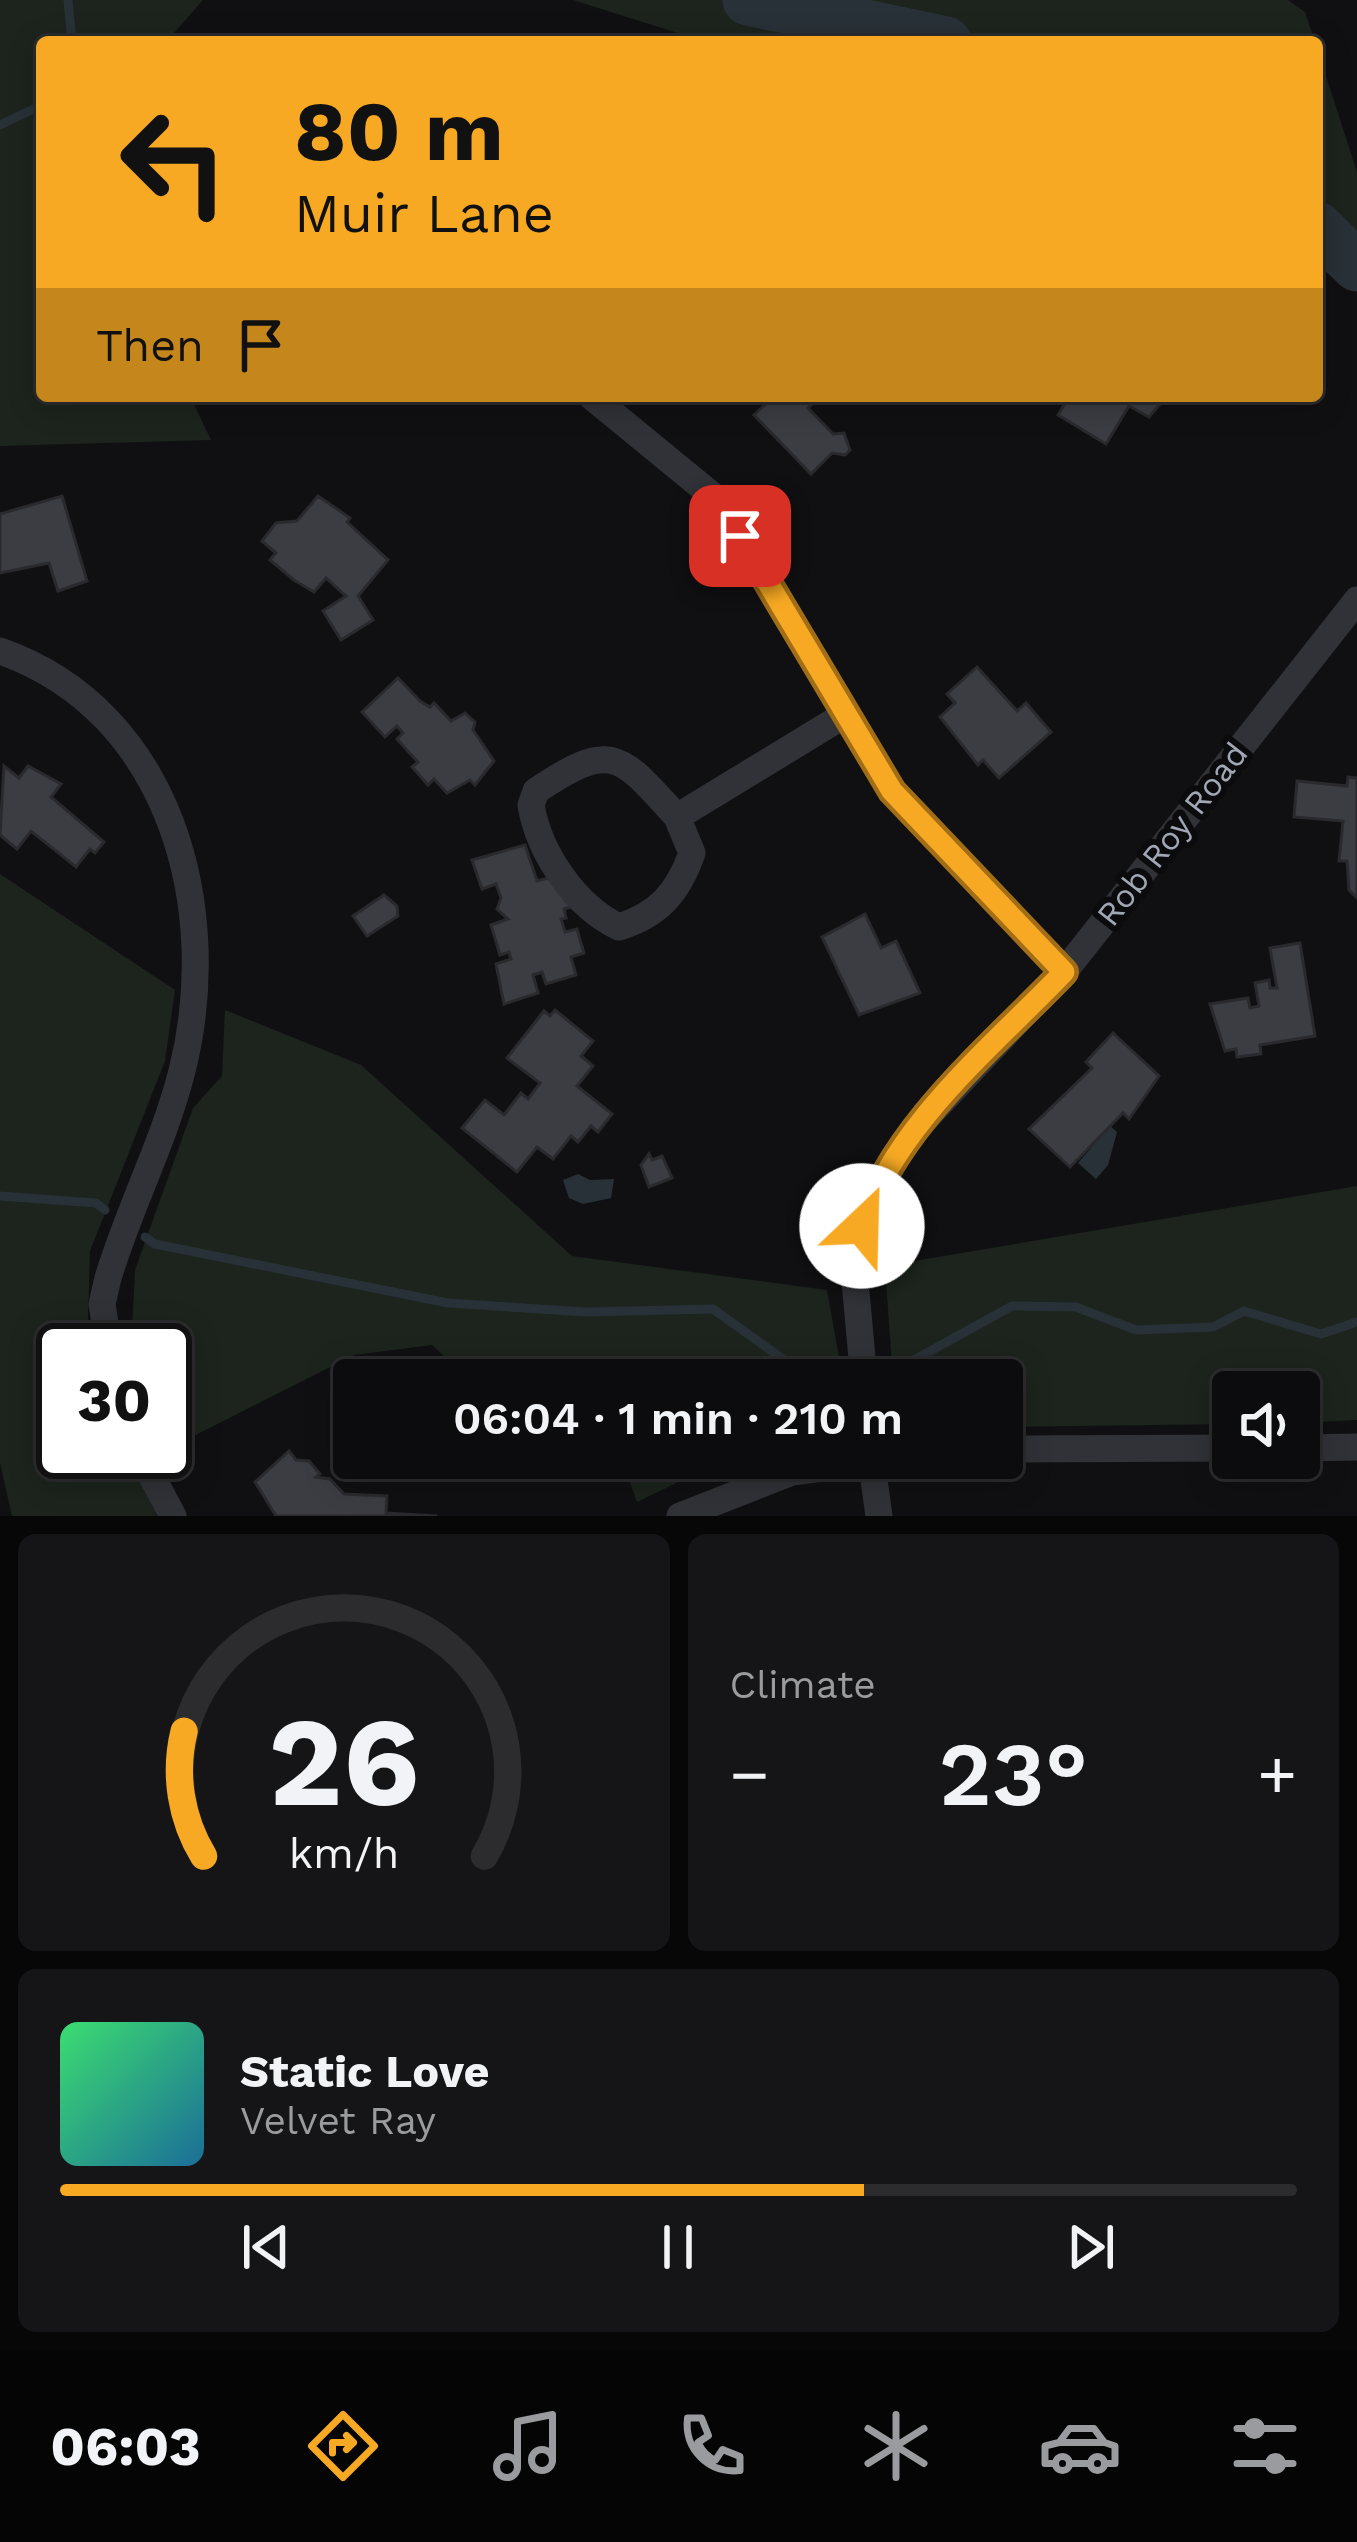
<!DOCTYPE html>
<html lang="en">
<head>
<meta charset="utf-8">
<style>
  body { margin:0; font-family:"Work Sans",sans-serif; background:#151517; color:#f1f3f6; height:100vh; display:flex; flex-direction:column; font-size:45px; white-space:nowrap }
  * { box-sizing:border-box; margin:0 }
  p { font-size:39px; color:#9a9b9e }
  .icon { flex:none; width:66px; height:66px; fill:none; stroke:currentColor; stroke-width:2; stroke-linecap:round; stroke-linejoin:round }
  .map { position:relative; height:1516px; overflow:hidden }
  .sheet { display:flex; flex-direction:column; gap:18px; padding:18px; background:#070708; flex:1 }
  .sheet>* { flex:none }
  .banner { position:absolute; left:36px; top:36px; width:1287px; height:366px; border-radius:12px; box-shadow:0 6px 30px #0003,0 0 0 3px #2c2c2e; background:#f7a923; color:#111; overflow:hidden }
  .controls { position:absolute; left:1212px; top:1371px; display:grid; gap:24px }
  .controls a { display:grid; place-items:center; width:108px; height:108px; border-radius:12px; background:#0c0c0e; box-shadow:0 6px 30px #0003,0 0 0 3px #2c2c2e; font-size:60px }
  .speed { position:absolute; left:36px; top:1323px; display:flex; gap:24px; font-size:60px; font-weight:700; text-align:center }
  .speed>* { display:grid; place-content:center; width:156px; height:156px; border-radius:50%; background:#0c0c0e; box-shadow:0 6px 30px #0003,0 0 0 3px #2c2c2e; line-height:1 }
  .speed .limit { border:6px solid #111; border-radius:18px; background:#fff; color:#111 }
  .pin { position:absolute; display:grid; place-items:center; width:102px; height:102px; color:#fff; margin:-51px; border-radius:24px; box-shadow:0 6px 18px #0006 }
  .me { position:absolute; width:132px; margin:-66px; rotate:24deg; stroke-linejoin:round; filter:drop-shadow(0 0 9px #0008) }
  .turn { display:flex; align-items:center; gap:42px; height:252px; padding:0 60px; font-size:54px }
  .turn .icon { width:156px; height:156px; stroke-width:2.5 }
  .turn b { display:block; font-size:84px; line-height:102px }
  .then { display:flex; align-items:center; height:114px; padding:0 60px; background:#0003; gap:24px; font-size:45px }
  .big { font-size:90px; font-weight:600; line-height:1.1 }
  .sheet .widget { flex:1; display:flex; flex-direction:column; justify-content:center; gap:18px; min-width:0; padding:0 42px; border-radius:18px; background:#151517 }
  .sheet .dial { align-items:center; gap:0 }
  .dial svg { height:312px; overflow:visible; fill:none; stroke:#2c2c2e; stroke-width:7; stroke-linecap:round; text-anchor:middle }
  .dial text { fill:#f1f3f6; stroke:none }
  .song { display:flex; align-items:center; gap:36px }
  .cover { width:144px; height:144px; border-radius:18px; background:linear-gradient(135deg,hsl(140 70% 55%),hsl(200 70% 35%)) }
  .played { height:12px; border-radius:6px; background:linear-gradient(90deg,#f7a923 65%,#2c2c2e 65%) }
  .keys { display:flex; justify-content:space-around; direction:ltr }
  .heat { display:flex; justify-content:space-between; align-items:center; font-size:66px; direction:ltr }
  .sheet .tiles { flex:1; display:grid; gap:18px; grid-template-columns:1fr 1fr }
  .widget:last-child { grid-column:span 2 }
  .trip { position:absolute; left:333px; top:1359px; width:690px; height:120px; border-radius:12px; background:#0c0c0e; box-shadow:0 6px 30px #0003,0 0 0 3px #2c2c2e; font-weight:600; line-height:120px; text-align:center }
  .tabs { display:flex; height:192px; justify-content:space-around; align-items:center; background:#050506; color:#9a9b9e }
  .tabs .icon { width:84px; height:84px }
  .tabs .selected { color:#f7a923 }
  .tabs b { font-size:54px; color:#f1f3f6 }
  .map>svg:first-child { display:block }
</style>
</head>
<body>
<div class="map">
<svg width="1357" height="1516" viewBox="0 0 1357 1516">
  <rect width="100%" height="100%" fill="#101012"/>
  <g fill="#1c241d">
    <polygon points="0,0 203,0 166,42 42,42 42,396 190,396 211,440 0,446"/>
    <polygon points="573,0 1288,0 1305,12 1315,42 706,42"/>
    <polygon points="1317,48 1357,172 1357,232 1317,280"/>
    <polygon points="0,874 175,990 165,1061 90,1251 87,1350 63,1350 63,1452 127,1452 157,1516 12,1516 0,1463"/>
    <polygon points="225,1010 361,1065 572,1256 827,1290 843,1380 594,1380 590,1371 517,1363 492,1380 470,1380 432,1345 354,1355 172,1447 165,1431 165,1350 131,1348 135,1270 193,1108 222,1076"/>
    <polygon points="1357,1186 1357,1420 1299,1423 1299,1392 1233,1392 1233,1424 1002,1427 1002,1380 893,1380 885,1266"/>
    <polygon points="621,1458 765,1458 697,1473 637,1502"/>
  </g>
  <g fill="#283137">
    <polygon points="1110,1126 1117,1132 1108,1165 1096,1179 1078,1163"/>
    <polygon points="578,1174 590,1180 614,1179 611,1198 583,1204 569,1198 563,1180"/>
  </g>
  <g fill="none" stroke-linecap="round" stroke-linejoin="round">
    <g stroke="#283137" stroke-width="9">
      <polyline points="68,0 72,42"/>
      <polyline points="0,125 42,105"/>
      <polyline points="0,1196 96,1203 105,1210"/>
      <polyline points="145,1237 155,1244 448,1303 586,1312 713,1309 812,1380"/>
      <polyline points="905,1365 1012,1306 1076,1307 1136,1330 1213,1327 1244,1311 1321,1334 1357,1322"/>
    </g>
    <g stroke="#283137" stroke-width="51">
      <polyline points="748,0 946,42"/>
      <polyline points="1317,227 1357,266"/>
    </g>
  </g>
  <g fill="#3c3d42" stroke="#2a2a2e" stroke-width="3">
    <polygon points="774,396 821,396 808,408 833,434 844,433 850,450 845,455 832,453 811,474 754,415"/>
    <polygon points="1069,396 1095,397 1167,396 1149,417 1129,406 1106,444 1058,415"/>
    <polygon points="62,496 87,581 58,591 49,563 0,573 0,514"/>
    <polygon points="318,496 350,518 347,522 388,560 358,596 373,620 341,640 323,611 346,596 326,578 314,592 294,580 270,560 276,553 262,541 276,523 297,521"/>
    <polygon points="977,667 1017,711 1026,703 1051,732 999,778 983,760 978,765 940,717 955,703 947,694"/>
    <polygon points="398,678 420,701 430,707 434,703 451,721 465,713 475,722 473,730 494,761 475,785 470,780 447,793 434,779 428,785 412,767 418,762 397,739 403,733 397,726 385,737 362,712"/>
    <polygon points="4,766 19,778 28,766 61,784 51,797 104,842 95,853 90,849 76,867 31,831 17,849 0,835"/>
    <polygon points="1348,777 1357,778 1357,898 1349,890 1347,861 1339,861 1343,821 1294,817 1297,781 1347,786"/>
    <polygon points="525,845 537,881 556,876 574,906 564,909 566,918 561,919 565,932 577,929 584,953 571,957 576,975 546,984 542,972 533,975 538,993 504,1004 496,964 511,959 509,952 500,955 491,925 508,919 497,909 501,898 496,884 482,889 472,860"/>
    <polygon points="384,895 397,906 398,916 367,936 353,916"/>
    <polygon points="865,914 881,948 896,941 920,993 859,1015 822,937"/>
    <polygon points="1300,943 1315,1036 1260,1045 1261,1054 1237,1057 1236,1049 1225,1051 1210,1004 1248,998 1250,1008 1259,1006 1255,983 1269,980 1270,988 1277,988 1270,948"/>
    <polygon points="555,1010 593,1041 581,1056 593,1066 577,1086 612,1114 598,1132 591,1126 578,1142 571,1136 553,1159 537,1147 517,1172 462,1128 485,1100 504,1115 521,1093 528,1099 540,1083 507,1058 544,1011 550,1016"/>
    <polygon points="1113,1033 1159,1076 1129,1119 1123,1113 1070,1167 1029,1129 1092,1068 1086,1062"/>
    <polygon points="649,1154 652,1160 662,1156 672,1178 649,1187 641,1165"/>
    <polygon points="289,1451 296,1460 309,1461 320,1474 316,1477 330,1479 344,1494 387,1496 386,1513 437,1516 276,1516 255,1482"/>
  </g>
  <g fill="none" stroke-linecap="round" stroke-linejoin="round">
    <g stroke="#313237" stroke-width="27">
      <polyline points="591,396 719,501 892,791 1064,972"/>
      <path d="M0,651C171,711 223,908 182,1071C164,1142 129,1208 108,1278L102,1304L109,1350"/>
      <path d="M677,817L692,853C678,893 658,915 619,927C575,906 539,853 531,805L536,791C612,740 619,753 677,817L846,714"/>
      <polyline points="864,1380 854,1270 874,1189 915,1130 1064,972 1357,600"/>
      <polyline points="1299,1448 1357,1447"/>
      <polyline points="1002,1449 1233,1448"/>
      <polyline points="139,1452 173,1516"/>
      <polyline points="871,1458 879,1516"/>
      <polyline points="680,1516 792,1472 895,1458"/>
    </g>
  </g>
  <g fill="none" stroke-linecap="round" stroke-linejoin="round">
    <g stroke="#a16e17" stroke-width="30">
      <path id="route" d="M740,536L892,791L1064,972C992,1047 895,1125 862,1226"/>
    </g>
    <use href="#route" stroke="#f7a923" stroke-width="21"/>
  </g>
  <g text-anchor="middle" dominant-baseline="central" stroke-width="12" stroke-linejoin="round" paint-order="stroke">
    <g font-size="33" fill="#a1a7b3" stroke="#0b0b0d">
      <text transform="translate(1172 834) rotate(-52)">Rob Roy Road</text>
    </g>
  </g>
</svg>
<div class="controls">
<a><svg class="icon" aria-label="sound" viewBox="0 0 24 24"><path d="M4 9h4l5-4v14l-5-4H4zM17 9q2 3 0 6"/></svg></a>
</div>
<div class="speed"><div class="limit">30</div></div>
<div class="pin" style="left:740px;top:536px;background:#d93025"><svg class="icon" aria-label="arrive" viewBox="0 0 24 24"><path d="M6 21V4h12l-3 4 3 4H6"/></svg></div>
<svg class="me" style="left:862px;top:1226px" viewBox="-20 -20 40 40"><circle r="19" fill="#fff"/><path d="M0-13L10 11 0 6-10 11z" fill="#f7a923"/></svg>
<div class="trip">06:04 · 1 min · 210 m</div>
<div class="banner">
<div class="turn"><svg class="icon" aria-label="left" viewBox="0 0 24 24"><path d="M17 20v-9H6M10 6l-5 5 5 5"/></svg><div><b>80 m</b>Muir Lane</div></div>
<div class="then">Then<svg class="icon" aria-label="arrive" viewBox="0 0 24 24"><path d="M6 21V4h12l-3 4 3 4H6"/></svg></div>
</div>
</div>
<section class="sheet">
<div class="tiles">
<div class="widget dial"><svg viewBox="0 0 100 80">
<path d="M14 69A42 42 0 1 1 86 69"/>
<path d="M14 69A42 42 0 0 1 9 37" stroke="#f7a923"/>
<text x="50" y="56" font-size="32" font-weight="700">26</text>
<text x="50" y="72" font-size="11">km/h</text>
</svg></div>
<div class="widget"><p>Climate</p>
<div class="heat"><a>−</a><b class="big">23°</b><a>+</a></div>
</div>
<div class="widget">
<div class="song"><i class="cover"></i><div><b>Static Love</b><p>Velvet Ray</p></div></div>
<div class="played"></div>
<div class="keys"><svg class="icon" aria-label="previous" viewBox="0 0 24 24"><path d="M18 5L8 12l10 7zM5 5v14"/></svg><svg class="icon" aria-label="pause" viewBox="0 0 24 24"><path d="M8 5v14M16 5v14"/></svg><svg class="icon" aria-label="next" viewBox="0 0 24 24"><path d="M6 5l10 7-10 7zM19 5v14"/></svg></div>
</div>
</div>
</section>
<nav class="tabs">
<b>06:03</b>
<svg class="icon selected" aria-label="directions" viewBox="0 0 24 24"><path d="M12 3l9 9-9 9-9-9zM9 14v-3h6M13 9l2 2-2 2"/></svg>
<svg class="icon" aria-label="music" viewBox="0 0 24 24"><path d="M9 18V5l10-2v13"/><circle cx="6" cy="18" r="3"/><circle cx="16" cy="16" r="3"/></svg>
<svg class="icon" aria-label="phone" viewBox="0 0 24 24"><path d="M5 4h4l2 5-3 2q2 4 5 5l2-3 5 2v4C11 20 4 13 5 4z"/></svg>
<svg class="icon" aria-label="climate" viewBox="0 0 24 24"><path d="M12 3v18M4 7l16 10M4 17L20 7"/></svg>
<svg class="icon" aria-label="car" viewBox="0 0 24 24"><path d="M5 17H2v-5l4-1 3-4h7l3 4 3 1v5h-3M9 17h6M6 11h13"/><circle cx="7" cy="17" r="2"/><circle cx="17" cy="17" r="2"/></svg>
<svg class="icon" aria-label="filters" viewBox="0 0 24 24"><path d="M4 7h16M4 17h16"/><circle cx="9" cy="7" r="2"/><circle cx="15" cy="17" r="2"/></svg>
</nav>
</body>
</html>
